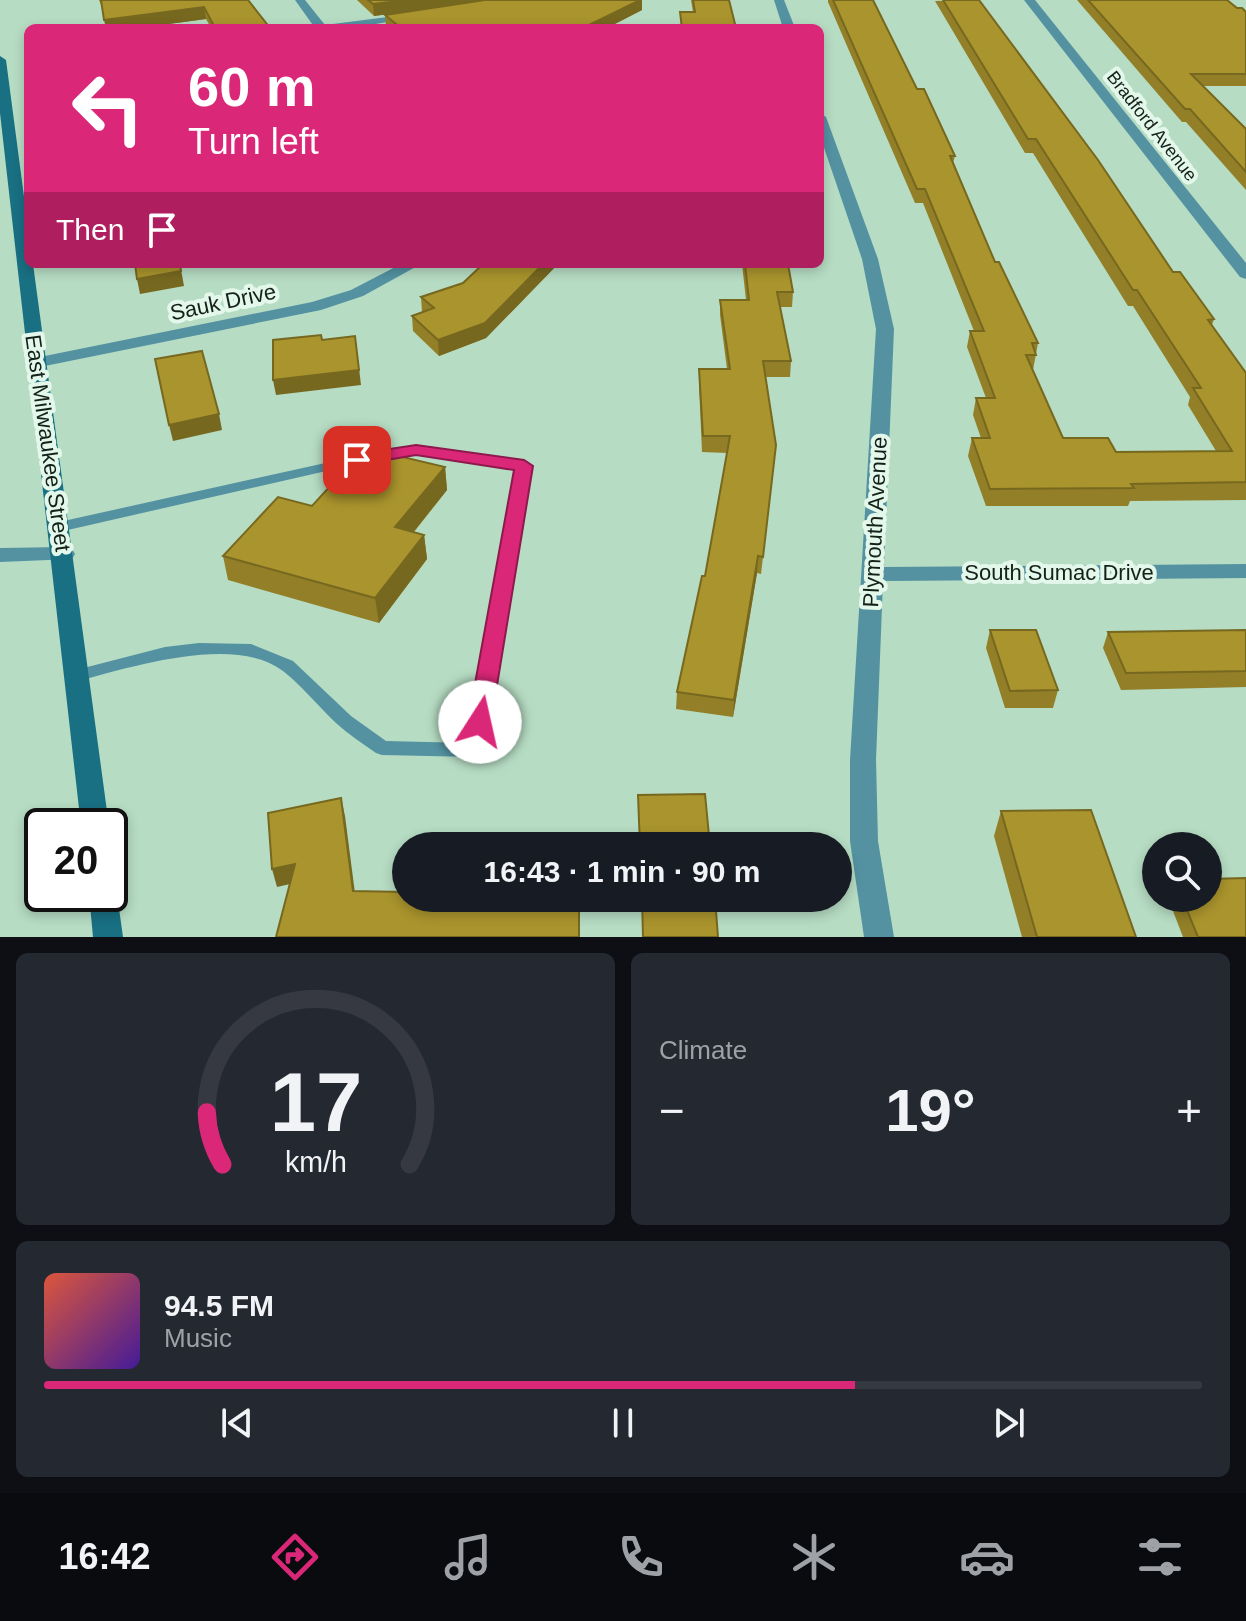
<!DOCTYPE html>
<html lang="en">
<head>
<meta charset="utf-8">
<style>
  body { margin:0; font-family:Helvetica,sans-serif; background:#242831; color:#f1f3f6; height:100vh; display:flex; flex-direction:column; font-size:30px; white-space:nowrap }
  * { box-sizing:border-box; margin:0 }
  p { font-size:26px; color:#9ea1a6 }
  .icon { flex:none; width:44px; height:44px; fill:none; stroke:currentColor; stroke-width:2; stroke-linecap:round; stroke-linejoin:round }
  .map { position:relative; height:937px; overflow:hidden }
  .drawer { display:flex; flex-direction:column; gap:16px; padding:16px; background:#0d0f14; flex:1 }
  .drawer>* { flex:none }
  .top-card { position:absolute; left:24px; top:24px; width:800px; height:244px; border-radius:12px; box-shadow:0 4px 12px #0003; background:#db2777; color:#fff; overflow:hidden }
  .buttons { position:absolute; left:1142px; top:832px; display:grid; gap:16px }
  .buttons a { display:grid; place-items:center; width:80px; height:80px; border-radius:50%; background:#171b24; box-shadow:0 4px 12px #0003; font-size:40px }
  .speed { position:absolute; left:24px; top:808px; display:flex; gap:16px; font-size:40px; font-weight:700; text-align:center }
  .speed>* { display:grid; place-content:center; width:104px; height:104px; border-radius:50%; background:#171b24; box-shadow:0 4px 12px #0003; line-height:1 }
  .speed .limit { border:4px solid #111; border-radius:12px; background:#fff; color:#111 }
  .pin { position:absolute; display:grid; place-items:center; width:68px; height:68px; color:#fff; margin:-34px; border-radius:16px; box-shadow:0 4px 12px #0006 }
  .me { position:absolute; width:88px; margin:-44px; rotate:10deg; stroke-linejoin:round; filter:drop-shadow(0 0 6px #0008) }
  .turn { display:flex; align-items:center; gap:28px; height:168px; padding:0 32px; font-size:36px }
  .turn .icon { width:104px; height:104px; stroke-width:2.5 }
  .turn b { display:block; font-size:56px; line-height:68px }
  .then { display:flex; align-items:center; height:76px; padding:0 32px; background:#0003; gap:16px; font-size:30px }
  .big { font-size:60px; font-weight:800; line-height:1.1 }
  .drawer .widget { flex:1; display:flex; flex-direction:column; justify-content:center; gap:12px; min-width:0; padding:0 28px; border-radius:12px; background:#242831 }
  .drawer .dial { align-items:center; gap:0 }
  .dial svg { height:208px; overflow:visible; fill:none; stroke:#363941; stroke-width:7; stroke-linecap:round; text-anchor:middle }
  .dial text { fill:#f1f3f6; stroke:none }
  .song { display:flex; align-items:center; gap:24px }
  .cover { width:96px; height:96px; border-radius:12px; background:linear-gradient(135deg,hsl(10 70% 55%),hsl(260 70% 35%)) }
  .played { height:8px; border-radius:4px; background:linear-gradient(90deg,#db2777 70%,#363941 70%) }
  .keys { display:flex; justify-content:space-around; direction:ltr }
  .heat { display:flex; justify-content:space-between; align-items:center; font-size:44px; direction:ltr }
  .drawer .tiles { flex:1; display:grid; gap:16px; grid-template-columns:1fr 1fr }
  .widget:last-child { grid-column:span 2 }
  .trip { position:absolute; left:392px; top:832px; width:460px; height:80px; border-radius:40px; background:#171b24; box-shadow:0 4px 12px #0003; font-weight:800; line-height:80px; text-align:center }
  .tabs { display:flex; height:128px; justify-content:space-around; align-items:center; background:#090b0e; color:#9ea1a6 }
  .tabs .icon { width:56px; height:56px }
  .tabs .selected { color:#db2777 }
  .tabs b { font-size:36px; color:#f1f3f6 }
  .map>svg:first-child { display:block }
</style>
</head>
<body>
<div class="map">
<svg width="1246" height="937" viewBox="0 0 1246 937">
  <rect width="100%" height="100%" fill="#b6dcc3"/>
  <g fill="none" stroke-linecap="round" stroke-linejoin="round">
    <path fill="#5492a2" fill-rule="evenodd" d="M416,446L524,462L531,466L484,750L481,755L475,757L382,755L376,753C362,743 348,734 336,723C318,706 302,686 283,671C234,634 132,667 78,681L72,679L70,675L72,671L165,647L199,643L251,644L293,661L351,716L386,741L467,743L516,469L416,454L357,464L59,532L52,527L59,522L357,456Z"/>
    <g fill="#5492a2" fill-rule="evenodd">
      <polygon points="295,0 305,0 325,25 411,14 416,17 353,28 315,28"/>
      <polygon points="774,0 784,0 795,28 783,28"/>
      <polygon points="1024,0 1035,0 1246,263 1246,279 1240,277"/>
      <polygon points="820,113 826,117 878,259 894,329 884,567 1246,564 1246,578 883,581 876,760 878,841 894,937 864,937 850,841 850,760 876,329 862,259 820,136"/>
      <polygon points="401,264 421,264 363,296 321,310 35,368 26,363 35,358 312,302 351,290"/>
      <polygon points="64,547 72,549 75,554 72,559 0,562 0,548"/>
    </g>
    <g fill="#197083" fill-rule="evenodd">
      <polygon points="0,56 6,60 28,227 28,264 33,264 109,826 81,826 0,113"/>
      <polygon points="110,884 117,894 123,937 93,937 89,894 110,894"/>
    </g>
  </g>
  <g fill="#927f27">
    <polygon points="99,0 248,0 270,28 211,28 206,19 139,28 106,28 102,7"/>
    <polygon points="357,0 642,0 642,10 607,28 389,28 386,26 385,15 419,10 374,16"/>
    <polygon points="691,0 729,0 736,28 681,28 680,12 693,12"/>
    <polygon points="828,0 873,0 917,89 955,156 953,163 995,262 1038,343 1033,370 1063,438 1116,452 1216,451 1188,405 1190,397 1133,306 1128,306 1033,153 1025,153 935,1 979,0 1173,272 1214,319 1212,325 1246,373 1246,500 1130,501 1128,506 986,506 968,456 972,438 981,438 973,415 976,398 986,398 967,347 970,331 974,331 923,203 915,203 828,2"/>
    <polygon points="1077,0 1227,0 1237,8 1246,12 1246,86 1203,86 1246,129 1246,190 1186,122 1182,122"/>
    <polygon points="483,264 558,264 486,338 439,356 413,331 412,316 422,312 421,297 463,283"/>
    <polygon points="742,264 788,264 793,292 792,307 780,307 791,361 790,377 766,377 776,445 761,574 757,573 733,717 676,709 677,692 705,576 727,453 702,452 699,385 699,369 727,369 720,315 720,300 746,300"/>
    <polygon points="445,467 447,490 414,532 424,535 427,559 379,623 228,580 223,556 312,506"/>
    <polygon points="990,630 1058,690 1053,708 1005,708 986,648"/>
    <polygon points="1246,630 1246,687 1121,690 1103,648 1108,632"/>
    <polygon points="1001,811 1136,937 1022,937 994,836"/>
    <polygon points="1168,898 1208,898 1246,937 1183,937"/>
  </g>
  <g fill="#776820">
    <polygon points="407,0 493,0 374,16 373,4"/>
    <polygon points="640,0 642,0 642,10 607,28 583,28"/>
    <polygon points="204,7 206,19 139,28 106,28 104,20"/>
    <polygon points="565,25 566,28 541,28"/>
    <polygon points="180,264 184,286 140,294 137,279"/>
    <polygon points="543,264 558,264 486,338 439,356 438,340"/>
    <polygon points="357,351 361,385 276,395 273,380"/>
    <polygon points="219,414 222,430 173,441 169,425"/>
    <polygon points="445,467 447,490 398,551 395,527"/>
    <polygon points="424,535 427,559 379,623 375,598"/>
    <polygon points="758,556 757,573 733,717 734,700"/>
    <polygon points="341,798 345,816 357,909 353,891"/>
    <polygon points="295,864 299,882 277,887 272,869"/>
  </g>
  <g fill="#aa942d" stroke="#776820" stroke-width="2">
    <polygon points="101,0 248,0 270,28 215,28 204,7 104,20"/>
    <polygon points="368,0 407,0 373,4"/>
    <polygon points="485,0 640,0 583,28 565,25 541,28 401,28 385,15"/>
    <polygon points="693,0 729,0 736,28 682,28 680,12 695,12"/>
    <polygon points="833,0 873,0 917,89 924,89 955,156 950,156 995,262 999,262 1038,343 1032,343 1036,355 1026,355 1063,438 1108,438 1116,452 1232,451 1193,388 1201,388 1137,290 1133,290 1036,139 1028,139 943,0 979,0 1098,160 1173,272 1180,272 1214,319 1208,320 1246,373 1246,482 1131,484 1134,488 990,489 972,438 990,438 976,398 995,398 970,331 984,331 925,189 917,189"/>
    <polygon points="1088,0 1227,0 1237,8 1242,8 1246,12 1246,74 1191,74 1246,129 1246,172 1190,109 1185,109"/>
    <polygon points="135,264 180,264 181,271 137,279"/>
    <polygon points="483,264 543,264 485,323 438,340 412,316 434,308 421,297 463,283"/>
    <polygon points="745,264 788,264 793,292 777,292 791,361 763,361 776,445 763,557 758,556 734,700 677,692 702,576 705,576 730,436 703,436 699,369 730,369 720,300 749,300"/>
    <polygon points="321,335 322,340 355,336 359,370 273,380 273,340"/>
    <polygon points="202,351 219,414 169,425 155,359"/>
    <polygon points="365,448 445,467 395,527 424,535 375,598 223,556 278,497 312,506"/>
    <polygon points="990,630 1036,630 1058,690 1010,691"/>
    <polygon points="1246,630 1246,671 1126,673 1108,632"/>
    <polygon points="705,794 710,846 640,846 638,795"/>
    <polygon points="341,798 353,891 406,892 406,898 579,898 579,937 276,937 295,864 272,869 268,813"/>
    <polygon points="1091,810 1136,937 1037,937 1001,811"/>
    <polygon points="1246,878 1246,937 1198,937 1182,898 1208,898 1208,879"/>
    <polygon points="642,898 715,898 718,937 643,937"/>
  </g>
  <polygon fill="#db2777" stroke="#8e194d" stroke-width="2" points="416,445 524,460 533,466 491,722 488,728 480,731 472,728 468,722 514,470 416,455 357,465 348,460 357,454"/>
  <g text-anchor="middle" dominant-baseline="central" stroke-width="8" stroke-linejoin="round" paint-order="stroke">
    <g font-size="18" fill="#132118" stroke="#e4f7eb">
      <text transform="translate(1152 126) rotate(52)">Bradford Avenue</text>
    </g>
    <g font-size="22" fill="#132118" stroke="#e4f7eb">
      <text transform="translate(223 302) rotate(-12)">Sauk Drive</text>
      <text transform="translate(48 443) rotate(82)">East Milwaukee Street</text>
      <text transform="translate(875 522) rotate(-87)">Plymouth Avenue</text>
      <text x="1059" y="572">South Sumac Drive</text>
    </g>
  </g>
</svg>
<div class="buttons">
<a><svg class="icon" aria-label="search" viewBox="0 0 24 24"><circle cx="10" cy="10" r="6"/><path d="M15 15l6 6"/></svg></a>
</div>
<div class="speed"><div class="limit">20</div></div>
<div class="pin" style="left:357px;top:460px;background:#d93025"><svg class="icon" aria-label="arrive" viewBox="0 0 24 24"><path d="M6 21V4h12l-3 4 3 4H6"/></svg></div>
<svg class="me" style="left:480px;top:722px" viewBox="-20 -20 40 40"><circle r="19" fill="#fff"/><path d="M0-13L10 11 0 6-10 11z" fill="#db2777"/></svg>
<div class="trip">16:43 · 1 min · 90 m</div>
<div class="top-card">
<div class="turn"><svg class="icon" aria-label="left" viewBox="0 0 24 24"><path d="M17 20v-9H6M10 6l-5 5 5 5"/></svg><div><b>60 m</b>Turn left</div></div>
<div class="then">Then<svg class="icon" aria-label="arrive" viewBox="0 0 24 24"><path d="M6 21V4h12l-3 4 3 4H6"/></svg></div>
</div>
</div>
<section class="drawer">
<div class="tiles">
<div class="widget dial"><svg viewBox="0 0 100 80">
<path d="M14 69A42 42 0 1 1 86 69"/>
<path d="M14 69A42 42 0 0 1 8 49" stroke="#db2777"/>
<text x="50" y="56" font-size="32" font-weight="700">17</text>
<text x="50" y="72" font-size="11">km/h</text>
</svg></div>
<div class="widget"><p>Climate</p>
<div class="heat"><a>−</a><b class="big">19°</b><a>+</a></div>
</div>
<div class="widget">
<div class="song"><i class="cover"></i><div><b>94.5 FM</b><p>Music</p></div></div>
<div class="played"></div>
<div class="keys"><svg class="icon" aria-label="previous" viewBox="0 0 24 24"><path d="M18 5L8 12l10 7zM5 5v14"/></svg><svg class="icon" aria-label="pause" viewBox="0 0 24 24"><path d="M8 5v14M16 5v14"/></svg><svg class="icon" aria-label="next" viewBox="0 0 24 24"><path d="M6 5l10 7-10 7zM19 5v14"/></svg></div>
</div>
</div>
</section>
<nav class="tabs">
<b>16:42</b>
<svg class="icon selected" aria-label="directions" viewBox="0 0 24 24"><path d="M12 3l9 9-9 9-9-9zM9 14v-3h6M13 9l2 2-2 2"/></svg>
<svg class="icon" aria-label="music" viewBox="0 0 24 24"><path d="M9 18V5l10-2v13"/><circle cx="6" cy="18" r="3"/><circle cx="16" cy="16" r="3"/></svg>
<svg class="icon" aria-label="phone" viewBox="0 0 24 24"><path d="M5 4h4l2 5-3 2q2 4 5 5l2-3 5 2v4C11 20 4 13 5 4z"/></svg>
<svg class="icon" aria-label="climate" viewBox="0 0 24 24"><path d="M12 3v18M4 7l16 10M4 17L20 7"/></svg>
<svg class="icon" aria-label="car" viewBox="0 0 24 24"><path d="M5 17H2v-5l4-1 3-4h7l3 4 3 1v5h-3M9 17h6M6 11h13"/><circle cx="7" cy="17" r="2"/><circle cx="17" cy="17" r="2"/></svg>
<svg class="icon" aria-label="filters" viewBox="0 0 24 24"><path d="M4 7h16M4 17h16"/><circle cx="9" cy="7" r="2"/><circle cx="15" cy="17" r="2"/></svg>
</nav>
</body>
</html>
